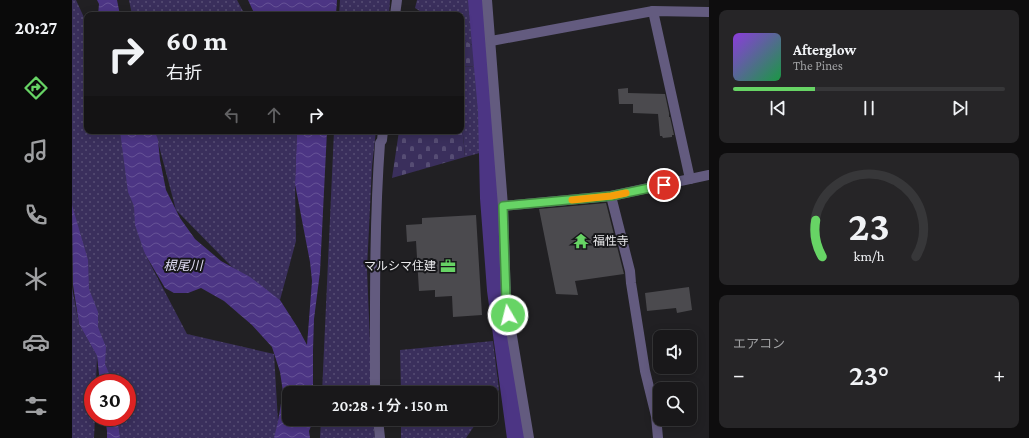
<!DOCTYPE html>
<html lang="ja">
<head>
<meta charset="utf-8">
<style>
  body { margin:0; font-family:"Crimson Pro","Noto Sans JP",serif; background:#262527; color:#f1f3f6; height:100vh; display:flex; flex-direction:column; font-size:15px; white-space:nowrap }
  * { box-sizing:border-box; margin:0 }
  p { font-size:13px; color:#9fa0a2 }
  .icon { flex:none; width:22px; height:22px; fill:none; stroke:currentColor; stroke-width:2; stroke-linecap:round; stroke-linejoin:round }
  .map { position:relative; flex:1; overflow:hidden }
  .details { display:flex; flex-direction:column; gap:10px; padding:10px; background:#0e0d0e; width:320px }
  .details>* { flex:none }
  .hud { position:absolute; left:12px; top:12px; width:380px; height:122px; border-radius:8px; box-shadow:0 2px 10px #0003,0 0 0 1px #373739; background:#19181a; color:#f1f3f6; overflow:hidden }
  .controls { position:absolute; left:581px; top:330px; display:grid; gap:8px }
  .controls a { display:grid; place-items:center; width:44px; height:44px; border-radius:8px; background:#19181a; box-shadow:0 2px 10px #0003,0 0 0 1px #373739; font-size:20px }
  .speed { position:absolute; left:12px; top:374px; display:flex; gap:8px; font-size:20px; font-weight:700; text-align:center }
  .speed>* { display:grid; place-content:center; width:52px; height:52px; border-radius:50%; background:#19181a; box-shadow:0 2px 10px #0003,0 0 0 1px #373739; line-height:1 }
  .speed .limit { border:6px solid #d22; background:#fff; color:#111 }
  .pin { position:absolute; display:grid; place-items:center; width:34px; height:34px; color:#fff; margin:-17px; border:2px solid #fff; border-radius:50%; box-shadow:0 1px 4px #0007 }
  .me { position:absolute; width:44px; margin:-22px; rotate:352deg; stroke-linejoin:round; filter:drop-shadow(0 0 3px #0008) }
  .turn { display:flex; align-items:center; gap:14px; height:84px; padding:0 16px; font-size:18px }
  .turn .icon { width:52px; height:52px; stroke-width:2.5 }
  .turn b { display:block; font-size:28px; line-height:34px }
  .lanes { display:flex; align-items:center; height:38px; padding:0 16px; background:#0003; justify-content:center; gap:20px; direction:ltr }
  .lanes .off { opacity:.35 }
  .big { font-size:30px; font-weight:600; line-height:1.1 }
  .details .card { flex:1; display:flex; flex-direction:column; justify-content:center; gap:6px; min-width:0; padding:0 14px; border-radius:8px; background:#262527 }
  .details .dial { align-items:center; gap:0 }
  .dial svg { height:104px; overflow:visible; fill:none; stroke:#373739; stroke-width:7; stroke-linecap:round; text-anchor:middle }
  .dial text { fill:#f1f3f6; stroke:none }
  .song { display:flex; align-items:center; gap:12px }
  .cover { width:48px; height:48px; border-radius:6px; background:linear-gradient(135deg,hsl(270 70% 55%),hsl(140 70% 35%)) }
  .played { height:4px; border-radius:2px; background:linear-gradient(90deg,#67d465 30%,#373739 30%) }
  .keys { display:flex; justify-content:space-around; direction:ltr }
  .heat { display:flex; justify-content:space-between; align-items:center; font-size:22px; direction:ltr }
  .trip { position:absolute; left:210px; top:386px; width:216px; height:40px; border-radius:8px; background:#19181a; box-shadow:0 2px 10px #0003,0 0 0 1px #373739; font-weight:600; line-height:40px; text-align:center }
  main { display:flex; flex:1; min-height:0 }
  .menu { display:flex; flex-direction:column; width:72px; justify-content:space-around; align-items:center; background:#0a0a0a; color:#9fa0a2 }
  .menu .icon { width:28px; height:28px }
  .menu .current { color:#67d465 }
  .menu b { font-size:18px; color:#f1f3f6 }
  .map>svg:first-child { display:block }
</style>
</head>
<body>
<main>
<nav class="menu">
<b>20:27</b>
<svg class="icon current" aria-label="directions" viewBox="0 0 24 24"><path d="M12 3l9 9-9 9-9-9zM9 14v-3h6M13 9l2 2-2 2"/></svg>
<svg class="icon" aria-label="music" viewBox="0 0 24 24"><path d="M9 18V5l10-2v13"/><circle cx="6" cy="18" r="3"/><circle cx="16" cy="16" r="3"/></svg>
<svg class="icon" aria-label="phone" viewBox="0 0 24 24"><path d="M5 4h4l2 5-3 2q2 4 5 5l2-3 5 2v4C11 20 4 13 5 4z"/></svg>
<svg class="icon" aria-label="climate" viewBox="0 0 24 24"><path d="M12 3v18M4 7l16 10M4 17L20 7"/></svg>
<svg class="icon" aria-label="car" viewBox="0 0 24 24"><path d="M5 17H2v-5l4-1 3-4h7l3 4 3 1v5h-3M9 17h6M6 11h13"/><circle cx="7" cy="17" r="2"/><circle cx="17" cy="17" r="2"/></svg>
<svg class="icon" aria-label="filters" viewBox="0 0 24 24"><path d="M4 7h16M4 17h16"/><circle cx="9" cy="7" r="2"/><circle cx="15" cy="17" r="2"/></svg>
</nav>
<div class="map">
<svg width="637" height="438" viewBox="0 0 637 438">
  <defs>
    <pattern id="grass-dots" width="8" height="8" patternUnits="userSpaceOnUse"><rect width="8" height="8" fill="#3a2f5c"/><path d="M2 2h.1M6 6h.1" fill="none" stroke="#564d74" stroke-width="1.8" stroke-linecap="round"/></pattern>
    <pattern id="cemetery-stones" width="16" height="16" patternUnits="userSpaceOnUse"><rect width="16" height="16" fill="#3a2f5c"/><path d="M2 7V4a2 2 0 0 1 4 0v3zM10 15v-3a2 2 0 0 1 4 0v3z" fill="#564d74"/></pattern>
    <pattern id="water-waves" width="16" height="10" patternUnits="userSpaceOnUse"><rect width="16" height="10" fill="#4c3584"/><path d="M0 5q4-4 8 0t8 0" fill="none" stroke="#665296"/></pattern>
  </defs>
  <rect width="100%" height="100%" fill="#212023"/>
  <g fill="url(#grass-dots)">
    <polygon points="0,0 4,0 15,24 15,131 51,131 73,254 115,334 202,354 206,421 203,438 42,438 38,417 55,417 55,383 32,383 0,211"/>
    <polygon points="57,0 165,0 173,15 60,15"/>
    <polygon points="268,0 318,0 317,15 267,15"/>
    <polygon points="345,0 404,0 415,151 393,157 389,112 389,67 406,66 405,48 389,38 389,15 354,15 343,8"/>
    <polygon points="83,131 225,131 223,184 224,241 208,300 160,267 104,210"/>
    <polygon points="262,131 304,131 300,166 295,269 300,393 250,393"/>
    <polygon points="0,287 7,324 25,356 24,383 21,383 21,417 23,417 22,438 0,438"/>
    <polygon points="421,341 427,390 419,401 419,393 329,393 328,350"/>
    <polygon points="249,419 301,419 303,438 248,438"/>
    <polygon points="329,419 407,419 394,438 329,438"/>
  </g>
  <g fill="url(#cemetery-stones)">
    <polygon points="389,38 405,48 406,66 389,67"/>
    <polygon points="389,112 393,157 320,178 327,131 389,131"/>
  </g>
  <g fill="url(#water-waves)">
    <polygon points="25,0 45,0 48,15 26,15 27,4"/>
    <polygon points="176,0 265,0 264,15 183,15"/>
    <polygon points="48,131 83,131 86,140 88,160 94,190 108,218 123,239 149,261 178,277 208,300 226,328 235,345 240,281 238,262 223,184 225,131 255,131 248,272 242,319 241,350 241,393 217,393 217,419 242,419 237,431 238,438 202,438 206,421 211,392 208,372 200,347 180,325 152,301 129,288 116,293 102,293 93,288 73,254 63,225 62,206 56,192"/>
    <polygon points="0,205 16,260 17,289 26,312 26,327 34,347 33,364 41,383 28,383 25,356 7,324 1,285"/>
    <polygon points="33,417 45,417 48,438 35,438 35,431"/>
  </g>
  <g fill="none" stroke-linecap="round" stroke-linejoin="round">
    <polyline stroke="#4c3584" stroke-width="22" points="407,0 417,111 419,198 426,290 446,438"/>
  </g>
  <g fill="#4b4a4e">
    <polygon points="556,88 556,93 593,94 597,113 597,117 598,117 602,135 600,135 600,137 591,138 590,136 588,136 586,114 561,113 561,104 547,104 546,89"/>
    <polygon points="534,203 552,274 503,281 506,295 484,294 467,209"/>
    <polygon points="404,215 410,315 381,317 380,296 363,297 363,290 347,291 344,241 335,242 334,225 350,224 350,218"/>
    <polygon points="617,287 620,310 605,313 604,308 575,311 573,293"/>
  </g>
  <g fill="none" stroke-linecap="round" stroke-linejoin="round">
    <g stroke="#635b7f" stroke-width="10">
      <polyline points="415,0 431,206 434,300 457,438"/>
      <polyline points="581,11 618,179"/>
      <polyline points="323,15 325,0"/>
      <polyline points="419,41 581,11 637,12"/>
      <polyline points="539,196 558,271 559,283 573,371 584,416 586,438"/>
      <polyline points="431,206 539,196 637,175"/>
      <path d="M303,393C303,310 302,226 308,143L310,140L311,131"/>
      <polyline points="306,419 308,438"/>
    </g>
  </g>
  <g fill="none" stroke-linecap="round" stroke-linejoin="round">
    <g stroke="#438a42" stroke-width="10">
      <polyline id="route" points="436,315 434,300 431,206 539,196 592,185"/>
    </g>
    <use href="#route" stroke="#67d465" stroke-width="7"/>
    <polyline stroke="#f59e0b" stroke-width="7" points="500,200 539,196 554,193"/>
  </g>
  <defs>
    <g id="temple-bare" transform="scale(1.2)"><path d="M0-6L5-2H3V0L6.5 2.5H4V6H1.5V3h-3V6H-4V2.5H-6.5L-3 0V-2H-5Z" fill="#67d465" stroke="#17171a" stroke-width="2.5" paint-order="stroke"/></g>
    <g id="office-bare" transform="scale(1.2)"><path d="M-6-3h4V-5.5h4V-3h4V5H-6ZM-1-4.5V-3h2v-1.5ZM-6 0V1H6V0Z" fill="#67d465" stroke="#17171a" stroke-width="2.5" paint-order="stroke"/></g>
  </defs>
  <g fill-rule="evenodd">
    <use href="#temple-bare" x="509" y="241"/>
    <use href="#office-bare" x="376" y="266"/>
  </g>
  <g text-anchor="middle" dominant-baseline="central" stroke-width="4" stroke-linejoin="round" paint-order="stroke">
    <g font-size="12" fill="#e9e9eb" stroke="#17171a" text-anchor="start">
      <text x="521" y="241">福性寺</text>
      <text x="364" y="266" text-anchor="end">マルシマ住建</text>
    </g>
    <g font-size="13" font-style="italic" fill="#e0ddf4" stroke="#17171a">
      <text x="111" y="265">根尾川</text>
    </g>
  </g>
</svg>
<div class="controls">
<a><svg class="icon" aria-label="sound" viewBox="0 0 24 24"><path d="M4 9h4l5-4v14l-5-4H4zM17 9q2 3 0 6"/></svg></a>
<a><svg class="icon" aria-label="search" viewBox="0 0 24 24"><circle cx="10" cy="10" r="6"/><path d="M15 15l6 6"/></svg></a>
</div>
<div class="speed"><div class="limit">30</div></div>
<div class="pin" style="left:592px;top:185px;background:#d93025"><svg class="icon" aria-label="arrive" viewBox="0 0 24 24"><path d="M6 21V4h12l-3 4 3 4H6"/></svg></div>
<svg class="me" style="left:436px;top:315px" viewBox="-20 -20 40 40"><circle r="17" fill="#67d465" stroke="#fff" stroke-width="3"/><path d="M0-11L8 9 0 5-8 9z" fill="#fff"/></svg>
<div class="trip">20:28 · 1 分 · 150 m</div>
<div class="hud">
<div class="turn"><svg class="icon" aria-label="right" viewBox="0 0 24 24"><path d="M7 20v-9h11M14 6l5 5-5 5"/></svg><div><b>60 m</b>右折</div></div>
<div class="lanes"><svg class="icon off" aria-label="left" viewBox="0 0 24 24"><path d="M17 20v-9H6M10 6l-5 5 5 5"/></svg><svg class="icon off" aria-label="ahead" viewBox="0 0 24 24"><path d="M12 20V5M6 11l6-6 6 6"/></svg><svg class="icon" aria-label="right" viewBox="0 0 24 24"><path d="M7 20v-9h11M14 6l5 5-5 5"/></svg></div>
</div>
</div>
<section class="details">
<div class="card">
<div class="song"><i class="cover"></i><div><b>Afterglow</b><p>The Pines</p></div></div>
<div class="played"></div>
<div class="keys"><svg class="icon" aria-label="previous" viewBox="0 0 24 24"><path d="M18 5L8 12l10 7zM5 5v14"/></svg><svg class="icon" aria-label="pause" viewBox="0 0 24 24"><path d="M8 5v14M16 5v14"/></svg><svg class="icon" aria-label="next" viewBox="0 0 24 24"><path d="M6 5l10 7-10 7zM19 5v14"/></svg></div>
</div>
<div class="card dial"><svg viewBox="0 0 100 80">
<path d="M14 69A42 42 0 1 1 86 69"/>
<path d="M14 69A42 42 0 0 1 9 41" stroke="#67d465"/>
<text x="50" y="56" font-size="32" font-weight="700">23</text>
<text x="50" y="72" font-size="11">km/h</text>
</svg></div>
<div class="card"><p>エアコン</p>
<div class="heat"><a>−</a><b class="big">23°</b><a>+</a></div>
</div>
</section>
</main>
</body>
</html>
